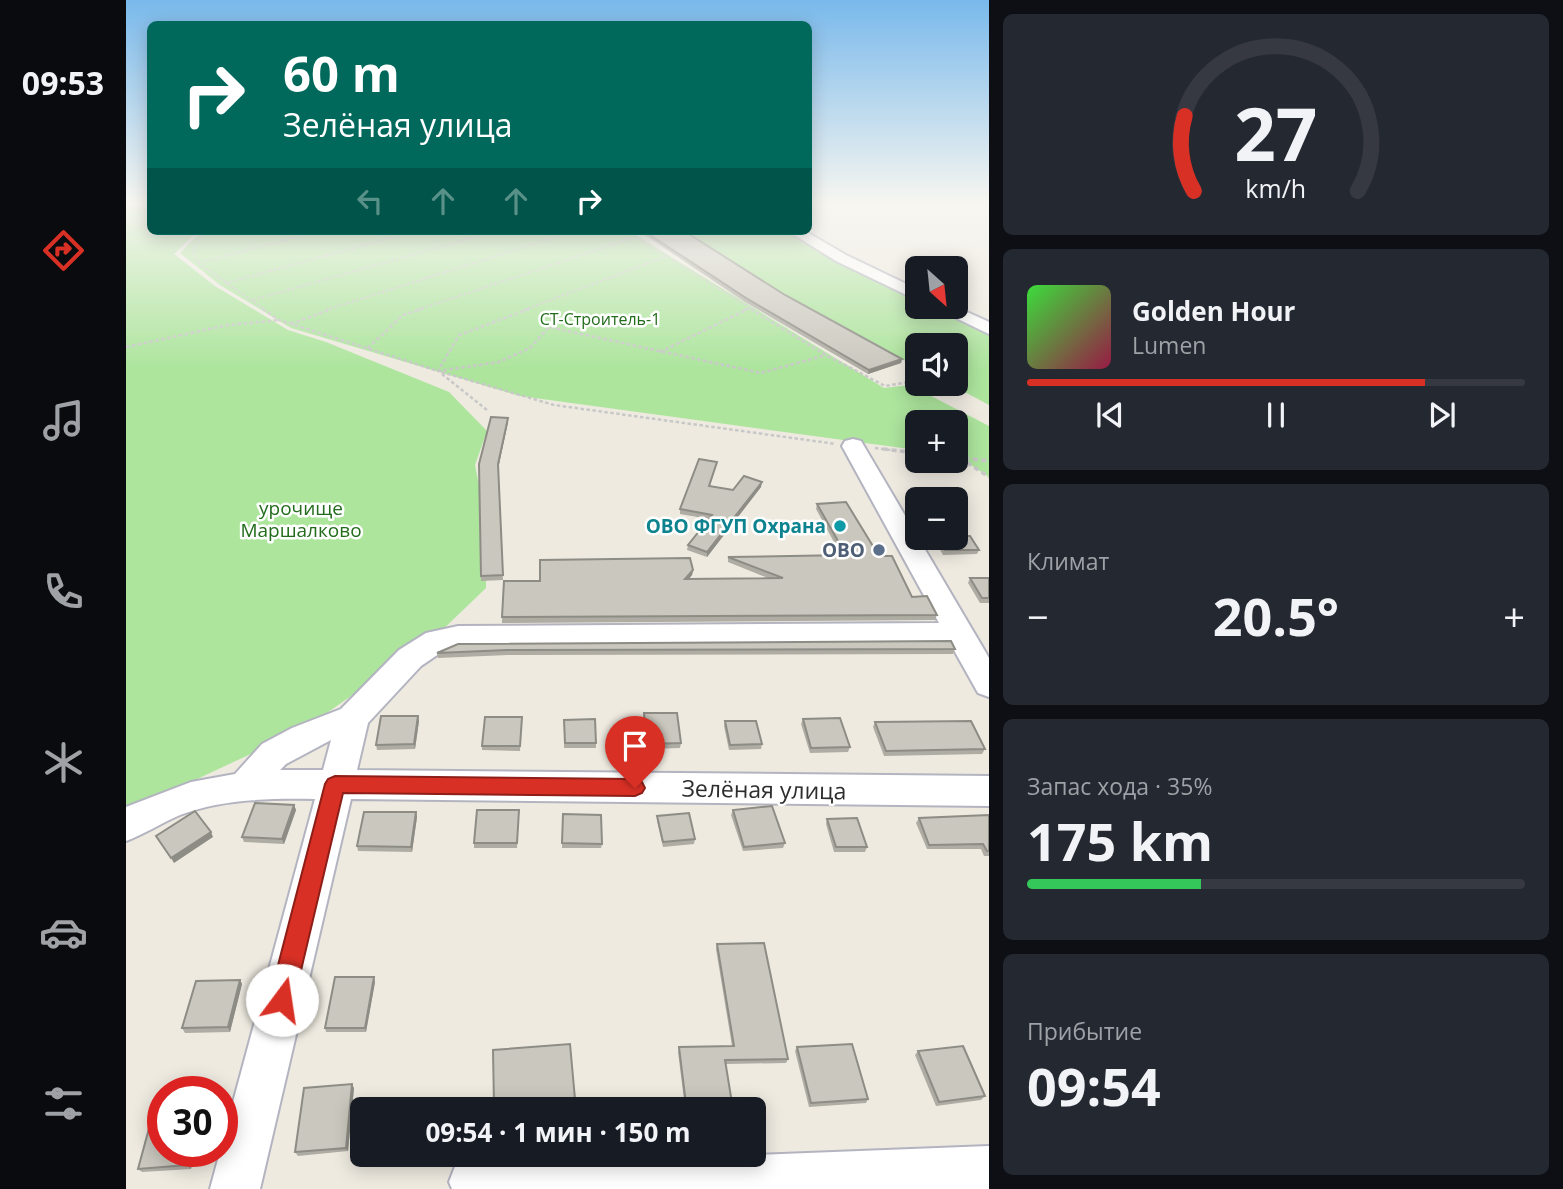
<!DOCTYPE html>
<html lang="ru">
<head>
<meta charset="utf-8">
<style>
  body { margin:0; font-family:"Open Sans",sans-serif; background:#242831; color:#f1f3f6; height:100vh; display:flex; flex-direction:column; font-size:26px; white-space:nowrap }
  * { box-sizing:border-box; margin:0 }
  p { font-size:23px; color:#9ea1a6 }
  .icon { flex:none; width:38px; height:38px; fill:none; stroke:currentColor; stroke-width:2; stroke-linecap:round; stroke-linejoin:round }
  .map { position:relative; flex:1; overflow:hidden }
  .details { display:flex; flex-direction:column; gap:14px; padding:14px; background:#0d0f14; width:574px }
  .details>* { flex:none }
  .banner { position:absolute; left:21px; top:21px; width:665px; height:214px; border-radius:10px; box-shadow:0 4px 18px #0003; background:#00695c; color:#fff; overflow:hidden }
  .needle { width:46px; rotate:153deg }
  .buttons { position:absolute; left:779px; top:256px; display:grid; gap:14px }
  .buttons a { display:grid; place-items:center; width:63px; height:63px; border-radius:10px; background:#171b24; box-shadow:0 4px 18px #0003; font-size:35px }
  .speed { position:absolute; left:21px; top:1076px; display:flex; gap:14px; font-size:35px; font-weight:700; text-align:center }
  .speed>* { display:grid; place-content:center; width:91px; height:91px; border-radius:50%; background:#171b24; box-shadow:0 4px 18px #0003; line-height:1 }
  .speed .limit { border:10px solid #d22; background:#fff; color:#111 }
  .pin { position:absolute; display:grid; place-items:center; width:60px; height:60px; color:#fff; margin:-72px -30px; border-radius:50% 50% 50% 0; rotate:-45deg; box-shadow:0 0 7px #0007 }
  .pin .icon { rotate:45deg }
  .me { position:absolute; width:77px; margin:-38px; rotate:14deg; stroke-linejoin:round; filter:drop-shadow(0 0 5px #0008) }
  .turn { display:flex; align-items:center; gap:24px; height:147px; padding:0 21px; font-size:32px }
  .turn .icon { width:91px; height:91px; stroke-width:2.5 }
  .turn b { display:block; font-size:49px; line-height:60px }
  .lanes { display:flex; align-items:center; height:66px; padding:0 21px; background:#0003; justify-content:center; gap:35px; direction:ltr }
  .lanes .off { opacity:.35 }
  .big { font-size:52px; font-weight:700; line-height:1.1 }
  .details .widget { flex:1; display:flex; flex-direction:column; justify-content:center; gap:10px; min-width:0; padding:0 24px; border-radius:10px; background:#242831 }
  .details .dial { align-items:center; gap:0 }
  .dial svg { height:182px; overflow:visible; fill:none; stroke:#363941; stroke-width:7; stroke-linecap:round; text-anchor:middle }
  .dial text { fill:#f1f3f6; stroke:none }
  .song { display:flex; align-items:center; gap:21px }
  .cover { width:84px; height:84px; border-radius:10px; background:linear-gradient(135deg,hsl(120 70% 55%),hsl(340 70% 35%)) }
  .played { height:7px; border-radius:4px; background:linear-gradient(90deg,#d93025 80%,#363941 80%) }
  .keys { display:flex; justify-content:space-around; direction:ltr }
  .heat { display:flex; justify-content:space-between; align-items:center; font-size:38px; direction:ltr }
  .charge { height:10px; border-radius:5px; background:linear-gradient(90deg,#34c759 35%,#363941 0) }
  .trip { position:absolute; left:224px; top:1097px; width:416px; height:70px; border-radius:10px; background:#171b24; box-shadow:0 4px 18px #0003; font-weight:700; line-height:70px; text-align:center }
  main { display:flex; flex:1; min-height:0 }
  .tabs { display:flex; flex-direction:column; width:126px; justify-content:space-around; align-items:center; background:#090b0e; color:#9ea1a6 }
  .tabs .icon { width:49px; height:49px }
  .tabs .selected { color:#d93025 }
  .tabs b { font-size:32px; color:#f1f3f6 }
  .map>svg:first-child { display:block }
</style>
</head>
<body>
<main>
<nav class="tabs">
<b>09:53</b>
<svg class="icon selected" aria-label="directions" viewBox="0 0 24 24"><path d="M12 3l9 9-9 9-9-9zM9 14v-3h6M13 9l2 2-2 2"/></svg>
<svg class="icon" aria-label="music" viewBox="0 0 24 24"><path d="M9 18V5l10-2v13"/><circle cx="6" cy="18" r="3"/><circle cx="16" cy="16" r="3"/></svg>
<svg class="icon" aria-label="phone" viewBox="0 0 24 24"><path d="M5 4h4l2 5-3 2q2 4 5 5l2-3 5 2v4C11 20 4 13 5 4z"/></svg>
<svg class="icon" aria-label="climate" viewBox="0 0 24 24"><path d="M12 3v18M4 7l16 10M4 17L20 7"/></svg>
<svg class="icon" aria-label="car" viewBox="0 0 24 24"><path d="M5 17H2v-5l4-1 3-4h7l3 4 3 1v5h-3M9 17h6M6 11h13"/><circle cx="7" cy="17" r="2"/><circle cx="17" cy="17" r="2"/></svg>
<svg class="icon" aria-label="filters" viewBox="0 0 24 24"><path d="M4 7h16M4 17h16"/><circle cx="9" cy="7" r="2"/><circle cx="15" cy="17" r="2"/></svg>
</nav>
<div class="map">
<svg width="863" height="1189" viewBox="0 0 863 1189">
  <rect width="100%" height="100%" fill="#eeeae0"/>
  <g fill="#ade59d">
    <polygon points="0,202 24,202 24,231 72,231 48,254 89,286 162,330 200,342 323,392 361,431 349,465 360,521 360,588 309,637 178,729 52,788 0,819"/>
    <polygon points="76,231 503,231 758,388 784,385 863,426 863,477 830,455 830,422 791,422 791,450 394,396 165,328 94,285 54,253"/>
    <polygon points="555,231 661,231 706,259 791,300 791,306 804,306 863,335 863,405 822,383 830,383 830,345 791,345 791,367 660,299"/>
  </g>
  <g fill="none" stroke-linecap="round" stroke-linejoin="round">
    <g stroke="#b3b4c0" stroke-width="4">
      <g id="minor">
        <polygon points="662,231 679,231 720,255 791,289 791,300 710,261"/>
        <polygon points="805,306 828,306 863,322 863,334"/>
        <path d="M727,439L735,441L738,446L863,658V697L852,693L824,643L332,646L320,649L295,666L242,723L231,770L863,776V806L225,799L134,1189H84L94,1152H96V1143L189,799C146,798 95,799 54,815C35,823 19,834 0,841V807L65,782L109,774L136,744L166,728L215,709L273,650L300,633L332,626L813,623L716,446L719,441ZM205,740L197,770H154L160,764Z"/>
        <polygon points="863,1146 863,1189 326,1189 323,1182 330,1164 348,1157 628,1155"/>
      </g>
    </g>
    <g stroke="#c8c8c8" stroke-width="2" stroke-dasharray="2.5 2" stroke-linecap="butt">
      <polyline points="0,221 18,225 24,235 54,236 105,231"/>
      <polyline points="78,231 67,251 72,263 139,310"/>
      <polyline points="500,231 628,310"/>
      <polyline points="72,263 194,231"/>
      <polyline points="100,283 290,231"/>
      <polyline points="127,300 370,231"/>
      <polyline points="200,310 449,231"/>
      <polyline points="291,310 509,237"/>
      <polyline points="398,310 541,256"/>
      <polyline points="618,310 623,308"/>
    </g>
    <g stroke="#c8c8c8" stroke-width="2.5" stroke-dasharray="3.5 2.5" stroke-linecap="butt">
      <polyline points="137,309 153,320 312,371 373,362 404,348 423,327 635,373 700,355"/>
      <polyline points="403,309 333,335 312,371 428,405 710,444"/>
      <polyline points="625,309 700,355 759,386 783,382"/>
      <polyline points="165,324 205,309"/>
      <polyline points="0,347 102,325 153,320"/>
      <polyline points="242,348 277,315 296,309"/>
      <polyline points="534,352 622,309"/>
      <polyline points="316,374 361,410"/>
      <polyline points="749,448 771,451"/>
    </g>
    <g stroke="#c8c8c8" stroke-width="3.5" stroke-dasharray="5 3.5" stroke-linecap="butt">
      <polyline points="757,449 791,453"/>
      <polyline points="830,457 863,461"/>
      <polyline points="834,458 863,477"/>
    </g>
    <use href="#minor" fill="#fff" fill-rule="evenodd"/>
  </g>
  <g fill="#aeaca3">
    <polygon points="513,231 558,231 659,295 776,359 775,363 742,374 619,302"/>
    <polygon points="382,422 372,469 377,580 355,581 353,464"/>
    <polygon points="590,466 584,486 607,490 635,487 581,557 561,550 562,545 583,519 554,514 554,509"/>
    <polygon points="788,494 791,499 791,507 786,499"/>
    <polygon points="691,504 753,556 786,597 811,615 809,620 376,623 376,617 414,581 567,570 566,575 563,579 642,578 602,562 602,557 715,555 690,509"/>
    <polygon points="810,537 830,537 853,550 851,554 817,555 809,541"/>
    <polygon points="844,578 863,578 863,603 854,603 842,583"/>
    <polygon points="332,644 829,649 827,654 382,655 312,658 311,653"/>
    <polygon points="518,713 555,743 554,748 521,749 517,718"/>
    <polygon points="292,716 293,721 289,749 251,750 250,745"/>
    <polygon points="396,717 394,751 356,750 356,746"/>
    <polygon points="677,719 724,747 722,752 684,753 675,724"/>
    <polygon points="438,720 470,743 470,748 438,748"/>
    <polygon points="599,721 636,744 635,749 603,750 598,726"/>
    <polygon points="749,722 859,749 856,754 758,756 747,727"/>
    <polygon points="168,805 170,810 158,844 118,842 116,837"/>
    <polygon points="607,810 659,843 657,848 617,851 605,815"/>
    <polygon points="290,812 291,817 286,852 232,851 231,846"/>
    <polygon points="437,814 476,844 475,848 436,848"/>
    <polygon points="393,815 391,848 348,848 348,843"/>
    <polygon points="863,815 863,856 858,856 855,849 801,849 790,823 793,818"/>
    <polygon points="531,816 569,839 568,844 537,847 531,821"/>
    <polygon points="701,819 741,847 739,852 708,852 700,824"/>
    <polygon points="591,944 662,1059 660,1063 600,1064 606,1103 605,1107 559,1108 552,1052 553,1047 606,1046 590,949"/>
    <polygon points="114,980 116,984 104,1032 59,1033 56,1028"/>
    <polygon points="249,982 240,1032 200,1032 199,1028"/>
    <polygon points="671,1047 742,1099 740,1103 683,1107 669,1051"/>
    <polygon points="792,1051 859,1096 855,1100 810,1106 789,1055"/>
    <polygon points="228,1088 222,1151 172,1156 169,1152"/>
    <polygon points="449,1099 449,1103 369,1110 368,1106"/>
    <polygon points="37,1152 68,1152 65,1169 16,1172 12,1169"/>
  </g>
  <g fill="#8d8c85">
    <polygon points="776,359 775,363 742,374 743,370"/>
    <polygon points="382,418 382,422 372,469 377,580 372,464"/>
    <polygon points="636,482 635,487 581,557 581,552"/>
    <polygon points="567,570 566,575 558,585 559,579"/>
    <polygon points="292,716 293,721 289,749 288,744"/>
    <polygon points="168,805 170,810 158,844 156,839"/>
    <polygon points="290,812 291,817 286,852 285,847"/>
    <polygon points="85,832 87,837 48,863 45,858"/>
    <polygon points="248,977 249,982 240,1032 239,1028"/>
    <polygon points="114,980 116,984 104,1032 102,1027"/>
    <polygon points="226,1084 228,1088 222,1151 220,1148"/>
    <polygon points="64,1152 68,1152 65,1169 61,1165"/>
  </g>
  <g fill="#cac8be" stroke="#8d8c85" stroke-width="2">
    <polygon points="518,231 558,231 659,295 776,359 743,370 620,298"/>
    <polygon points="365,417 382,418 372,464 377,575 355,576 353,464"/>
    <polygon points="573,459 591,462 583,486 607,490 618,476 636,482 581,552 562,545 586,515 554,509"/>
    <polygon points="788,494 814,494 817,499 791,499 791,500"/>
    <polygon points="720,502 753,556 766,556 786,597 801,596 811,615 376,617 378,581 414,581 414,560 564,558 567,570 559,579 657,578 602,557 720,555 691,504"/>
    <polygon points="830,536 844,536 853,550 819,550 811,537 830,537"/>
    <polygon points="844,578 863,578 863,598 856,598"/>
    <polygon points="825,641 829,649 381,650 311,653 332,644"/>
    <polygon points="518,713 551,713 555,743 521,744"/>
    <polygon points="255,716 292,716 288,744 250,745"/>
    <polygon points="359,717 396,717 394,746 356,746"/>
    <polygon points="714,718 724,747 685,748 677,719"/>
    <polygon points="469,719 470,743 439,743 438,720"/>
    <polygon points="599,721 630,721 636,744 604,745"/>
    <polygon points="845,721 859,749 760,751 749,722"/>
    <polygon points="129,803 168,805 156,839 116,837"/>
    <polygon points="646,806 659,843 618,847 607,810"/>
    <polygon points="351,810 393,810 391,843 348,843"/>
    <polygon points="69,811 85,832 45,858 30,836"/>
    <polygon points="238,812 290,812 285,847 231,846"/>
    <polygon points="563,813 569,839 537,842 531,816"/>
    <polygon points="437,814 475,815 476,844 436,843"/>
    <polygon points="863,815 863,851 861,851 857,844 803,845 793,818"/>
    <polygon points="731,818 741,847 710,847 701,819"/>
    <polygon points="638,943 662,1059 599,1060 606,1103 560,1104 553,1047 608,1046 591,944"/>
    <polygon points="209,977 248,977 239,1028 199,1028"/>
    <polygon points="114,980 102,1027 56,1028 70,981"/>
    <polygon points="444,1044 449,1099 368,1106 367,1050"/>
    <polygon points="726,1044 742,1099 685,1103 671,1047"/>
    <polygon points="837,1046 859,1096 813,1102 792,1051"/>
    <polygon points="226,1084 220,1148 169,1152 178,1088"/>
    <polygon points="31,1099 37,1099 37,1152 64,1152 61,1165 12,1169"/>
  </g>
  <linearGradient id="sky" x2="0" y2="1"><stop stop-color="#79b9eb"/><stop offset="0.55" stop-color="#f7f6f1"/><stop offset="1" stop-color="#f7f6f1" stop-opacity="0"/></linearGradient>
  <rect width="863" height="369" fill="url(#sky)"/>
  <polygon fill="#d93025" stroke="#8d1f18" stroke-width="2" points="209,776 509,779 516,782 519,788 516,793 509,796 217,793 168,1000 164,1009 156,1012 147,1009 143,1000 199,784 202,779"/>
  <circle fill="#0f9aa8" stroke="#fff" stroke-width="2.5" cx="714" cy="526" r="7"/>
  <circle fill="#5c6f8a" stroke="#fff" stroke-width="2.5" cx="753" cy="550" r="7"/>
  <g text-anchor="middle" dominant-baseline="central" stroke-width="5" stroke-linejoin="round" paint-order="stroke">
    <g font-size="16" fill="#226c1b" stroke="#fff">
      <text x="474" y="319">СТ-Строитель-1</text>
    </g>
    <g font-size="19" fill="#226c1b" stroke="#fff">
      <text x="175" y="508">урочище<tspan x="175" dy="22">Маршалково</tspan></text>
    </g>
    <g font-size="19" font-weight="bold" fill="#0d838f" stroke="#fff" text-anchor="end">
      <text x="700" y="526">ОВО ФГУП Охрана</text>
    </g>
    <g font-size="19" font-weight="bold" fill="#4e5e75" stroke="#fff" text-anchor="end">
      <text x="739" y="550">ОВО</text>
    </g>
    <g font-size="23" fill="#2d2d2d" stroke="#fff">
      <text transform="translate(638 789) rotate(1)">Зелёная улица</text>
    </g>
  </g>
</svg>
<div class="buttons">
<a><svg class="needle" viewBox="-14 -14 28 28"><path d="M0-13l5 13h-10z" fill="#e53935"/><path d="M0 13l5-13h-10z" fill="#9ea1a6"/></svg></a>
<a><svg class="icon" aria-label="sound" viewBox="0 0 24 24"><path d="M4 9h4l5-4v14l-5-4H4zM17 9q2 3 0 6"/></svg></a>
<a>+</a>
<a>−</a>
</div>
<div class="speed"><div class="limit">30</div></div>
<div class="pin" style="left:509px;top:788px;background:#d93025"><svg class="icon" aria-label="arrive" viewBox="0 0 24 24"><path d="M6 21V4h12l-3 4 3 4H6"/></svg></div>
<svg class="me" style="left:156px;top:1000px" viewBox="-20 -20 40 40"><circle r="19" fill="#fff"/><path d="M0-13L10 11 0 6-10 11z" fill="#d93025"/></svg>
<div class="trip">09:54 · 1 мин · 150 m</div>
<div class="banner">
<div class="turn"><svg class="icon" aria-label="right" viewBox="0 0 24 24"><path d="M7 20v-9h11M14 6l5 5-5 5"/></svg><div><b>60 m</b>Зелёная улица</div></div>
<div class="lanes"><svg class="icon off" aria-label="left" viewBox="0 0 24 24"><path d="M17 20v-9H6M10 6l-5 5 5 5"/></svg><svg class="icon off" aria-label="ahead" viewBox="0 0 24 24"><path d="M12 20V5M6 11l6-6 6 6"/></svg><svg class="icon off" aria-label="ahead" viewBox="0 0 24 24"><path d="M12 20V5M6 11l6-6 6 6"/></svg><svg class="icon" aria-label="right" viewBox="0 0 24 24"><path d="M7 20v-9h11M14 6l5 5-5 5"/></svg></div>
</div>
</div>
<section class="details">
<div class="widget dial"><svg viewBox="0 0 100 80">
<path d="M14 69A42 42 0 1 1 86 69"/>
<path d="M14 69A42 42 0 0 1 10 36" stroke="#d93025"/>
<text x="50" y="56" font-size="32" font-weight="700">27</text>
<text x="50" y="72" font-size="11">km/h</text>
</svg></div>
<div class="widget">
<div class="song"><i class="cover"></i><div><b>Golden Hour</b><p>Lumen</p></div></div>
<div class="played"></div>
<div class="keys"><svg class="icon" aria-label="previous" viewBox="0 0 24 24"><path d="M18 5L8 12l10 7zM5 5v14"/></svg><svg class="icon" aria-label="pause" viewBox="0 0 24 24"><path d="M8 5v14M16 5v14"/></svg><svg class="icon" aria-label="next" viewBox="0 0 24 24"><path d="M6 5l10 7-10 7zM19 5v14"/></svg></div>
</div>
<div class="widget"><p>Климат</p>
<div class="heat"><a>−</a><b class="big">20.5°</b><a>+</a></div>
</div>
<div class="widget"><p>Запас хода · 35%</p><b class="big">175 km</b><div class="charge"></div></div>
<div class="widget"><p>Прибытие</p><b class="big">09:54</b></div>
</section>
</main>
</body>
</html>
